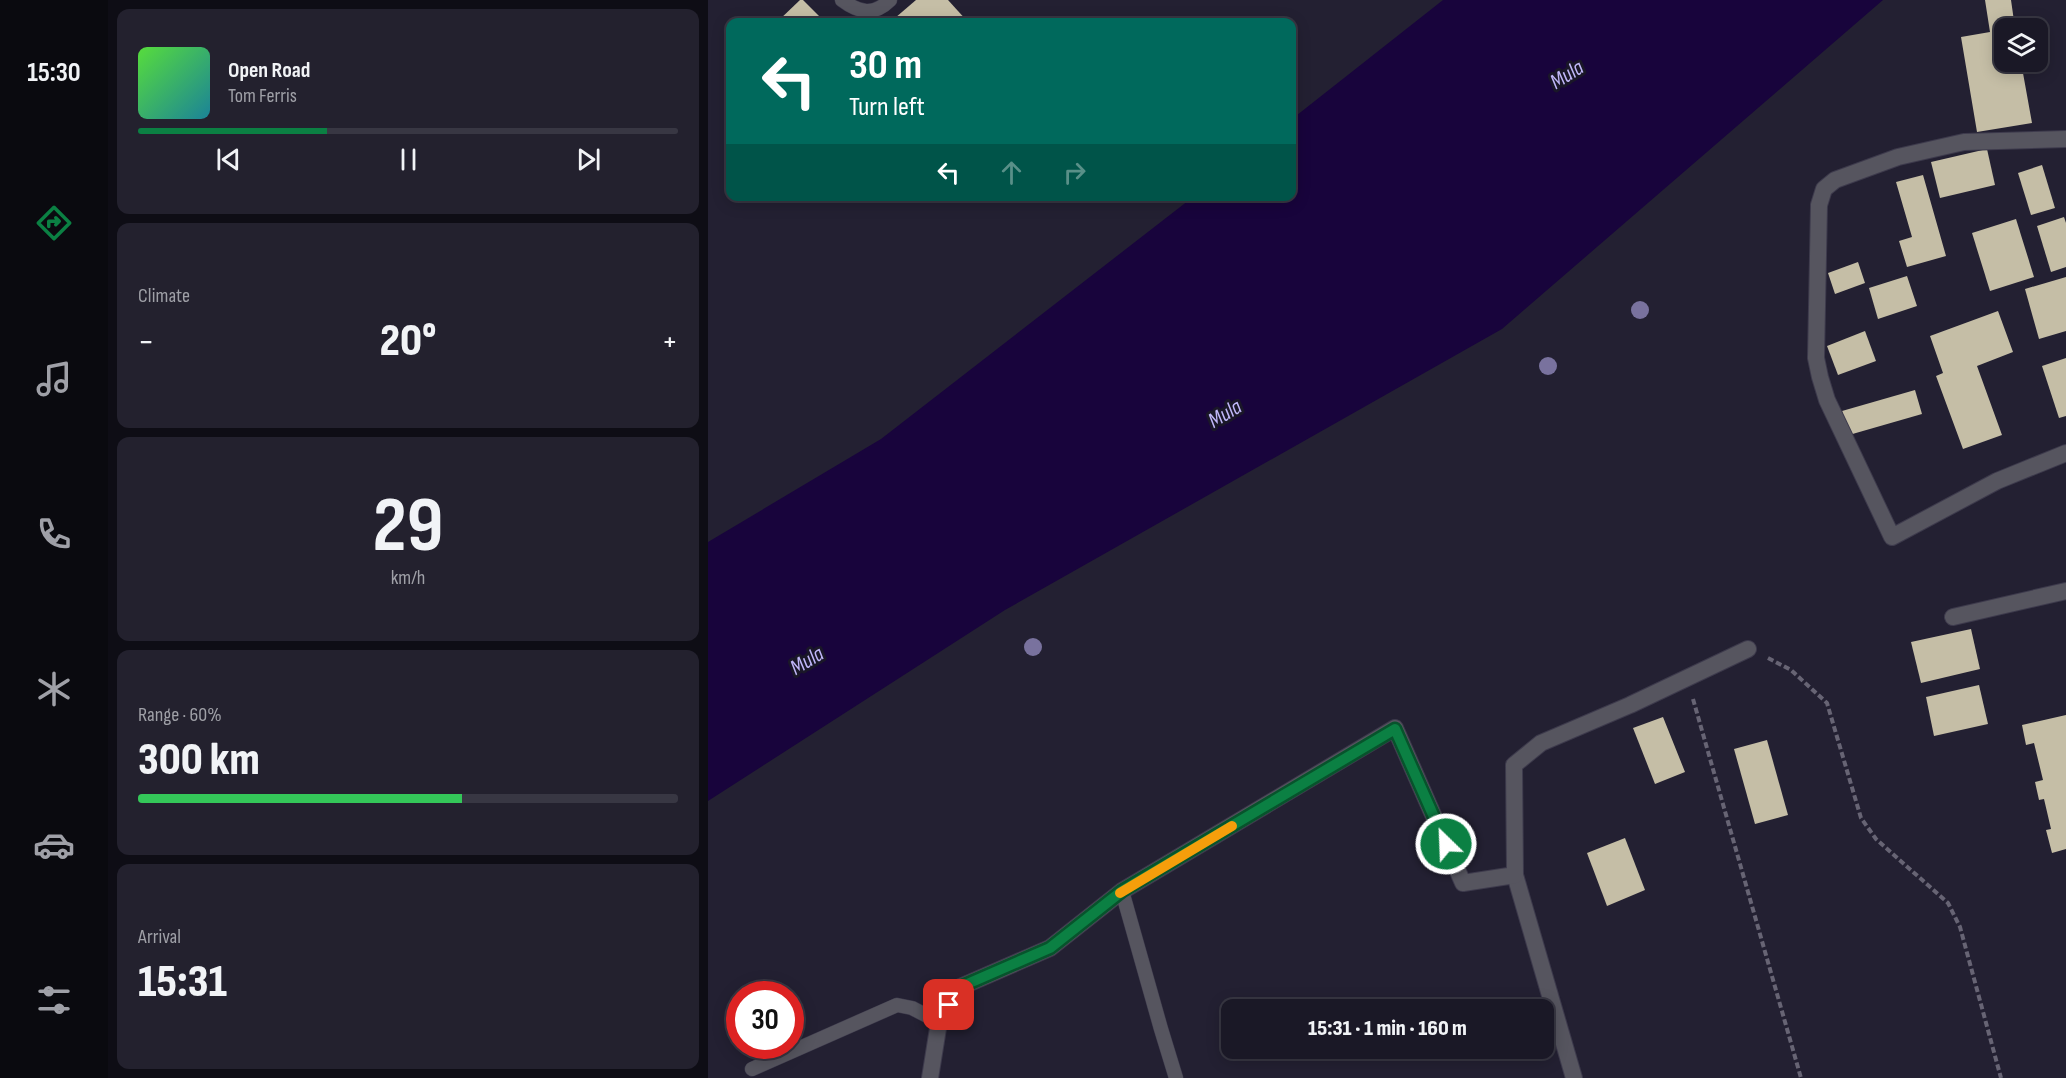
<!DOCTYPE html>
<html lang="en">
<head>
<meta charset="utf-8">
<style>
  body { margin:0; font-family:"Sofia Sans Condensed",sans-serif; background:#23212e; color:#f1f3f6; height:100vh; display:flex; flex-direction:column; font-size:22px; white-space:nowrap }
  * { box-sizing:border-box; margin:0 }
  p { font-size:20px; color:#9fa0a7 }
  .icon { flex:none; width:33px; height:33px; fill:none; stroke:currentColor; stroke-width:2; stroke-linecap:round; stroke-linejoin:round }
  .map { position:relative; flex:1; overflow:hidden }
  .drawer { display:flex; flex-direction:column; gap:9px; padding:9px; background:#0e0d15; width:600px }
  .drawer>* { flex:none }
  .guide { position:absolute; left:18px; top:18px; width:570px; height:183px; border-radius:12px; box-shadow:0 3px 15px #0003,0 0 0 2px #383743; background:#00695c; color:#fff; overflow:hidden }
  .buttons { position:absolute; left:1286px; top:18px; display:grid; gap:12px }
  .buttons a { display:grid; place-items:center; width:54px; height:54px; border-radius:12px; background:#1a1826; box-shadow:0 3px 15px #0003,0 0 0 2px #383743; font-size:30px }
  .speed { position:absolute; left:18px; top:981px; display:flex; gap:12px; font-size:30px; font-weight:700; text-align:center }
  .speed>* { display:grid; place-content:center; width:78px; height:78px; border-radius:50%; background:#1a1826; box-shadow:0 3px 15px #0003,0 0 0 2px #383743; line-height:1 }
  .speed .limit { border:9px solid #d22; background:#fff; color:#111 }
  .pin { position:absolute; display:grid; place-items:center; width:51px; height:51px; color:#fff; margin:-26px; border-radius:12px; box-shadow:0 3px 9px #0006 }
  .me { position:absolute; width:66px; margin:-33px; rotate:336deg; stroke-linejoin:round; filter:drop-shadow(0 0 4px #0008) }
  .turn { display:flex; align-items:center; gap:21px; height:126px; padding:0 24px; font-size:27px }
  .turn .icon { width:78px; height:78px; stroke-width:2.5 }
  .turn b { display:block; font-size:42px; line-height:51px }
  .lanes { display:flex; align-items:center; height:57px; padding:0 24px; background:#0003; justify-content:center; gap:30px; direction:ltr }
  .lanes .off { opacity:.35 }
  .big { font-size:45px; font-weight:800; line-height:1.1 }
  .drawer .widget { flex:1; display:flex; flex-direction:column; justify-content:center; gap:9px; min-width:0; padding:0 21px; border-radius:12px; background:#23212e }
  .drawer .dial { align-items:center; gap:0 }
  .dial b { font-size:78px; line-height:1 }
  .song { display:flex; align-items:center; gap:18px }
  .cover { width:72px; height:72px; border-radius:9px; background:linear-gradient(135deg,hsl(110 70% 55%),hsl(190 70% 35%)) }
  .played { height:6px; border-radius:3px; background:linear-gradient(90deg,#0b8043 35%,#383743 35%) }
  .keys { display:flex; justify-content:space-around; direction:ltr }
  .heat { display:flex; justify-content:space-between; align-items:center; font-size:33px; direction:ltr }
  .charge { height:9px; border-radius:4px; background:linear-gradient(90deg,#34c759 60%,#383743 0) }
  .trip { position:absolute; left:513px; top:999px; width:333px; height:60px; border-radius:12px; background:#1a1826; box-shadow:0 3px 15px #0003,0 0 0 2px #383743; font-weight:800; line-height:60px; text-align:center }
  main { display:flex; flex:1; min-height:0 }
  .tab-bar { display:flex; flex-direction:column; width:108px; justify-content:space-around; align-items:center; background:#0a0a0f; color:#9fa0a7 }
  .tab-bar .icon { width:42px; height:42px }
  .tab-bar .selected { color:#0b8043 }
  .tab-bar b { font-size:27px; color:#f1f3f6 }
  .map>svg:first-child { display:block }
</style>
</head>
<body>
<main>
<nav class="tab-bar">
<b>15:30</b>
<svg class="icon selected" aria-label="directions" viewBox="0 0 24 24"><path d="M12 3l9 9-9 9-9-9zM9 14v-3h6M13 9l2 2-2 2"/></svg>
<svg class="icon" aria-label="music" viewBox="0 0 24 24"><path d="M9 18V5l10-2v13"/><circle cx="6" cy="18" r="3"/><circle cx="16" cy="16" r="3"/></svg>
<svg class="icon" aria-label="phone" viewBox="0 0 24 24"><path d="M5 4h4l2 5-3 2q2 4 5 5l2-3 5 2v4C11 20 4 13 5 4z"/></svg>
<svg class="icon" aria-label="climate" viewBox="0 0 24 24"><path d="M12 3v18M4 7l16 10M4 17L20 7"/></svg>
<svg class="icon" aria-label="car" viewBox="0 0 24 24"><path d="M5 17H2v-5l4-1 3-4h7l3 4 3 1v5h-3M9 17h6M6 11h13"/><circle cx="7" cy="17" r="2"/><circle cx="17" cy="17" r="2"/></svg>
<svg class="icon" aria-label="filters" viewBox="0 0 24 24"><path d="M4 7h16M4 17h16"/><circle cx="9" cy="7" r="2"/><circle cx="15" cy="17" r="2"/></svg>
</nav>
<section class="drawer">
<div class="widget">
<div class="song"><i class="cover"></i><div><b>Open Road</b><p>Tom Ferris</p></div></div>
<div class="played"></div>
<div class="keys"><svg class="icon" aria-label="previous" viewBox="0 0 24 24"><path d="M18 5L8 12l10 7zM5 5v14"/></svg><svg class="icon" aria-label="pause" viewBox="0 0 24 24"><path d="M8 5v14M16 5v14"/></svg><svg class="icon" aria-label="next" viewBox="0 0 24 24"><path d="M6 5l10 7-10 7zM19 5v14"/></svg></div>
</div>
<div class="widget"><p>Climate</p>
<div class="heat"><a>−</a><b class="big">20°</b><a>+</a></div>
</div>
<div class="widget dial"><b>29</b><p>km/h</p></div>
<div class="widget"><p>Range · 60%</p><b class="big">300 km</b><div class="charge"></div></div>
<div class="widget"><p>Arrival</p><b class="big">15:31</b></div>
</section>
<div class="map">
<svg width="1358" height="1078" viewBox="0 0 1358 1078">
  <rect width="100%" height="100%" fill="#232032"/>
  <polygon fill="#18043c" points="735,0 1175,0 794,329 297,610 0,801 0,542 173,439 485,197 584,196 584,119"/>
  <g fill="#c5bea6">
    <polygon points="92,0 95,0 117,22 69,22"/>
    <polygon points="208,0 240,0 260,22 191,22 187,18"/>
    <polygon points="1277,0 1303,0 1307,28 1296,28 1296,62 1313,62 1324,123 1269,132 1253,37 1282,32"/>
    <polygon points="1279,149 1287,185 1232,198 1223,162"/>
    <polygon points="1334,165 1347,208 1323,215 1310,173"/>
    <polygon points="1215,175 1238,256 1199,267 1191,241 1204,237 1188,182"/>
    <polygon points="1356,217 1358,223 1358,267 1343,272 1329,226"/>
    <polygon points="1308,219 1326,277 1282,291 1264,233"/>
    <polygon points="1150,262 1157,283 1127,294 1120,273"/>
    <polygon points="1199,276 1209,306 1170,319 1161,288"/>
    <polygon points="1358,277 1358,331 1331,339 1317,289"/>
    <polygon points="1290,311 1305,352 1269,366 1294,435 1255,449 1228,376 1235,373 1222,336"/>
    <polygon points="1157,331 1168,361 1130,375 1119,346"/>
    <polygon points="1358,358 1358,416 1351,418 1334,366"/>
    <polygon points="1207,390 1214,414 1141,435 1134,411"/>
    <polygon points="1263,629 1272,669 1213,683 1203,642"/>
    <polygon points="1271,685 1280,724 1226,736 1218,697"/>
    <polygon points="1358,715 1358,849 1344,853 1338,830 1343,829 1336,799 1331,800 1327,782 1335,780 1326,743 1318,745 1314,725"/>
    <polygon points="955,717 977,772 947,784 925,728"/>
    <polygon points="1059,740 1080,815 1047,824 1026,749"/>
    <polygon points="917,838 937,890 899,906 879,853"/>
  </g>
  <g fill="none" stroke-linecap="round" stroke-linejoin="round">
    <g stroke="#3d3a4c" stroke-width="15">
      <g id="service">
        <path d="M134,0C151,13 166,16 182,0"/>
        <polyline points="414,891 453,1029 468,1078"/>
        <polyline points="44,1069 189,1005 204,1008 231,1022"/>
      </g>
    </g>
    <g stroke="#3d3a4c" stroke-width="18">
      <g id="minor">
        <polyline points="1358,139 1256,142 1190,157 1127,180 1116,189 1111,205 1108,358 1112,377 1119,400 1184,537 1289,481 1358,453"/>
        <polyline points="1245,617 1358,591"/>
        <polyline points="807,875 866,1078"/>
        <polyline points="222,1078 231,1022 250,988 342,948 414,891 687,728 755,883 807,875 806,765 833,743 922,705 1040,649"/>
      </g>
    </g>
    <g stroke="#676474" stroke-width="4" stroke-dasharray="6 3" stroke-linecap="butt">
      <polyline points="1060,658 1083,670 1119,703 1153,818 1168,839 1240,903 1252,927 1293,1078"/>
      <polyline points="985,699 1093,1078"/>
    </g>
    <use href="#service" stroke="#56555f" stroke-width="14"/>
    <use href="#minor" stroke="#56555f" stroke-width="16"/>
  </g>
  <g fill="#79729e">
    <circle cx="932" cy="310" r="9"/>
    <circle cx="840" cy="366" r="9"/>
    <circle cx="325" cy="647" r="9"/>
  </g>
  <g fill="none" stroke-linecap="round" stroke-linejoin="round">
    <g stroke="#07532c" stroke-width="15">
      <polyline id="route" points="241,1005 250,988 342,948 414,891 687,729 738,844"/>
    </g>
    <use href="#route" stroke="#0b8043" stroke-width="10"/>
    <polyline stroke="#f59e0b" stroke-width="10" points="412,893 524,826"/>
  </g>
  <g text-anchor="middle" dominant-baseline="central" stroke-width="6" stroke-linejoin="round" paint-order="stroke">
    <g font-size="22" font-style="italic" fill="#c0b7f8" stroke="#1a1728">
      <text transform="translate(859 75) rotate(-32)">Mula</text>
      <text transform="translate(517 414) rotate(-31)">Mula</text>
      <text transform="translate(99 661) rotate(-31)">Mula</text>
    </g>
  </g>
</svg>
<div class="buttons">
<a><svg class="icon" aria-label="layers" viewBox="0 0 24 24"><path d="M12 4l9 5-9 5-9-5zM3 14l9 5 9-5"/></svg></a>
</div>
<div class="speed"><div class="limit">30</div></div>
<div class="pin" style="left:241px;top:1005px;background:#d93025"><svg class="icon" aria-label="arrive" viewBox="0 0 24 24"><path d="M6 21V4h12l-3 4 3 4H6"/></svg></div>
<svg class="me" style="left:738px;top:844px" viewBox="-20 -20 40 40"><circle r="17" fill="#0b8043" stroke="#fff" stroke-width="3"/><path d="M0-11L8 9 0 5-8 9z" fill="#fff"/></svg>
<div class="trip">15:31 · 1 min · 160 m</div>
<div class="guide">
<div class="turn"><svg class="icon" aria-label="left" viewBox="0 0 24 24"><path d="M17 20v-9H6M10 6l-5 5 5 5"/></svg><div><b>30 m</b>Turn left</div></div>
<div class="lanes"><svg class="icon" aria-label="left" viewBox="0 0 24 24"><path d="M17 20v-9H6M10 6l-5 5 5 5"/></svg><svg class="icon off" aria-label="ahead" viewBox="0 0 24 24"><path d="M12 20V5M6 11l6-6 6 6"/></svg><svg class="icon off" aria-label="right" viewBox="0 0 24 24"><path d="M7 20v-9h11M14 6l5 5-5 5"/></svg></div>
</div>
</div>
</main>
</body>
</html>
